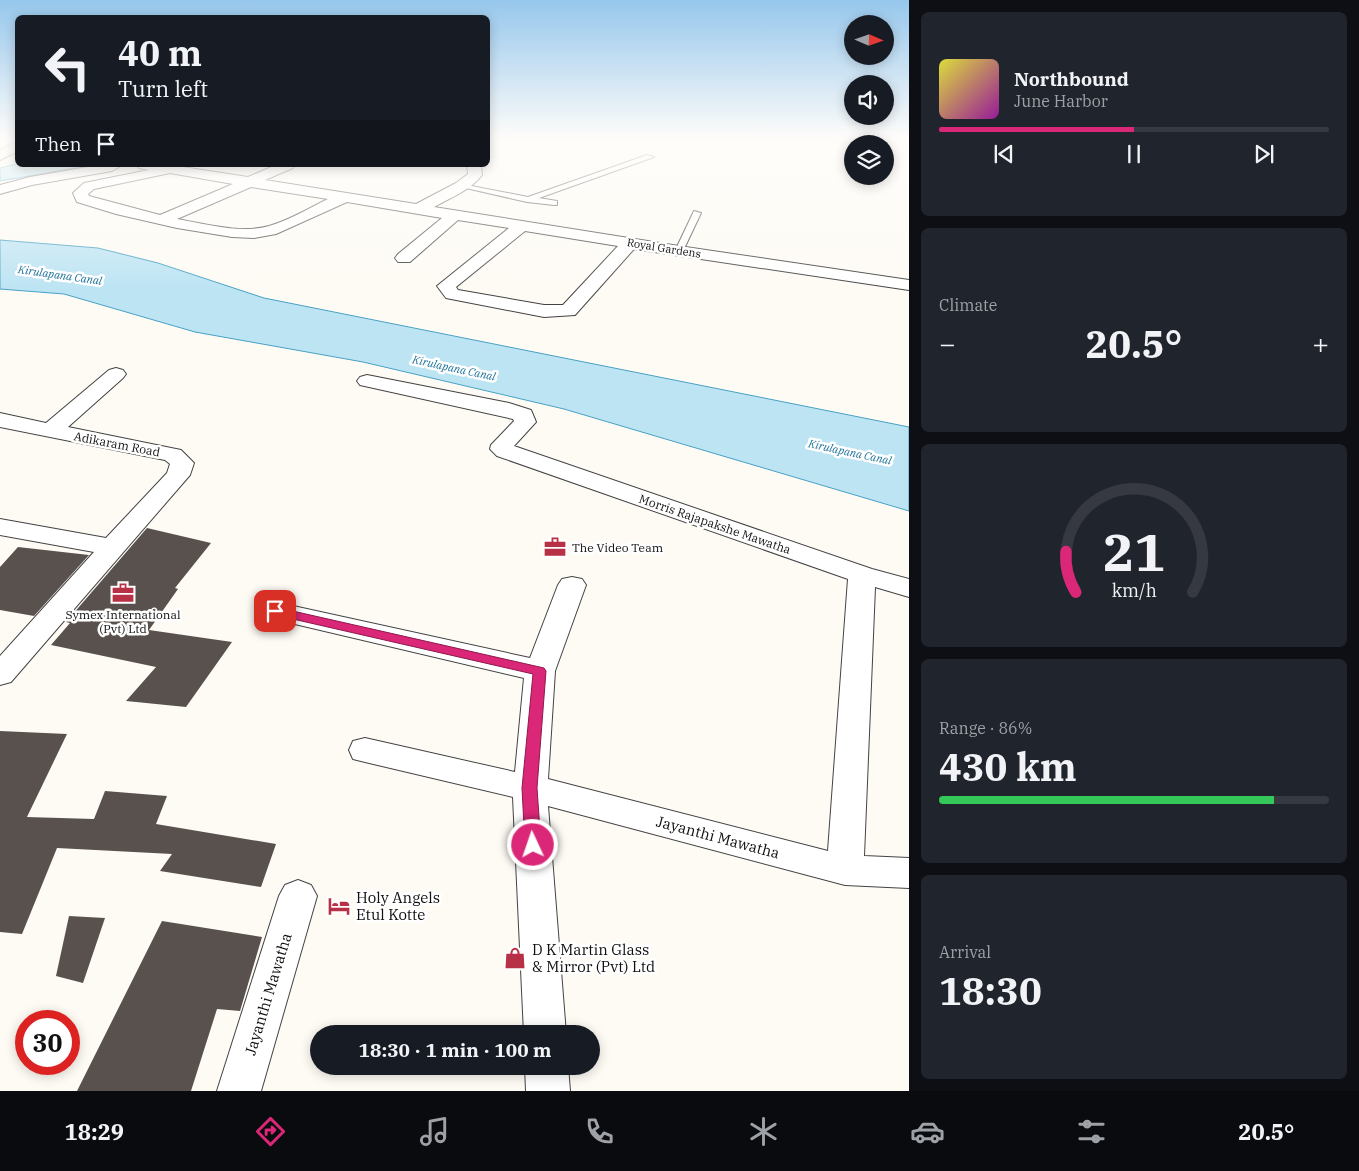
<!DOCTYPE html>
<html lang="en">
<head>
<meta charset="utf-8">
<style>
  body { margin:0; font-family:"IBM Plex Serif",serif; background:#20242c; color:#f1f3f6; height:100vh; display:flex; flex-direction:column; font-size:19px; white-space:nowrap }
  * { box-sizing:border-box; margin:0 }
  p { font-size:16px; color:#9ea1a6 }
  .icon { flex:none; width:28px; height:28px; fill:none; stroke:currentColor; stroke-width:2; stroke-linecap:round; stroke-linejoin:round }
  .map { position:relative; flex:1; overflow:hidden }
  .drawer { display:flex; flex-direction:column; gap:12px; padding:12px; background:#0d0f14; width:450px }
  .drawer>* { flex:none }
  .top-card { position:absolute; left:15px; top:15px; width:475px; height:152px; border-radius:8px; box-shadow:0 2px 12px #0003; background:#171b24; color:#f1f3f6; overflow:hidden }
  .needle { width:32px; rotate:92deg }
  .tools { position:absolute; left:844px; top:15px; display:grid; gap:10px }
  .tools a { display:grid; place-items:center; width:50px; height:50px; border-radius:50%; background:#171b24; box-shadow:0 2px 12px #0003; font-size:25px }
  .speed { position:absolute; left:15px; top:1010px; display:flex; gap:10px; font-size:25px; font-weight:700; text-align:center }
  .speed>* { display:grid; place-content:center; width:65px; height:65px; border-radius:50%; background:#171b24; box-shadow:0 2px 12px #0003; line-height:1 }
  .speed .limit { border:8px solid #d22; background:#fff; color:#111 }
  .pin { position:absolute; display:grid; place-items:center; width:42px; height:42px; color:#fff; margin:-21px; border-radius:10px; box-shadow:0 2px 8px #0006 }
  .me { position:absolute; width:55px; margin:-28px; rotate:357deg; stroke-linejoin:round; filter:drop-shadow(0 0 4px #0008) }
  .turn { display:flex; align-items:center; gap:18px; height:105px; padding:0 20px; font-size:22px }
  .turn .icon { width:65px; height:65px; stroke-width:2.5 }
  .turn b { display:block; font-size:35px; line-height:42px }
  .then { display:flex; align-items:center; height:48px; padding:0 20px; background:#0003; gap:10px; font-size:19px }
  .big { font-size:38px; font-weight:700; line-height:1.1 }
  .drawer .card { flex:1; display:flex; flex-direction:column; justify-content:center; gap:8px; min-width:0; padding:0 18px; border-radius:8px; background:#20242c }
  .drawer .dial { align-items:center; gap:0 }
  .dial svg { height:130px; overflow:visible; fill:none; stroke:#363941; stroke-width:7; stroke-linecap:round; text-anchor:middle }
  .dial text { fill:#f1f3f6; stroke:none }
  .song { display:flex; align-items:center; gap:15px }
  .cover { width:60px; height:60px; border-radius:8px; background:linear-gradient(135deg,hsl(60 70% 55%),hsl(300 70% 35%)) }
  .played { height:5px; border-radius:2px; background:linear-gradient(90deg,#db2777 50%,#363941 50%) }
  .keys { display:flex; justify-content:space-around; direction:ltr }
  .heat { display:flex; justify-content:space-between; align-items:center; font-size:28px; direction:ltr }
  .charge { height:8px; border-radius:4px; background:linear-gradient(90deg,#34c759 86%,#363941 0) }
  .trip { position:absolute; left:310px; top:1025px; width:290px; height:50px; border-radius:25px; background:#171b24; box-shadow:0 2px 12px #0003; font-weight:700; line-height:50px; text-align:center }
  .dock { display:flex; height:80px; justify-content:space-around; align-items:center; background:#090b0e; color:#9ea1a6 }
  .dock .icon { width:35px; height:35px }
  .dock .on { color:#db2777 }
  .dock b { font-size:22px; color:#f1f3f6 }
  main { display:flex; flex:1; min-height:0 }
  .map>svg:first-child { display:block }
</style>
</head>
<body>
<main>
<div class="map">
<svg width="909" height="1091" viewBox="0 0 909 1091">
  <rect width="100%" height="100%" fill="#fefbf5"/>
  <g fill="#bce4f3" stroke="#48a1c5">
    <polygon points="17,164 18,165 92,165 0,181 0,168"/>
    <polygon points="0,240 98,248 158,263 264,298 909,427 909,511 564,409 363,362 195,332 64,294 0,289"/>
  </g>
  <g fill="#59514d">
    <polygon points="147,528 211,543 175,588 178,589 149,630 232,642 186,707 126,701 156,667 51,645 70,623 66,622"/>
    <polygon points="18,547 89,555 34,616 0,610 0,567"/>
    <polygon points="0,731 67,734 27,817 94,819 105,791 167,796 156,824 276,844 261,887 160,871 172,854 57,848 22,934 0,932"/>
    <polygon points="69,916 105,918 83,983 56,976"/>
    <polygon points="162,921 262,937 240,1011 217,1009 191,1091 77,1091"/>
  </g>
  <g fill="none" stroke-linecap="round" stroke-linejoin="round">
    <g stroke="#434343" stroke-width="2">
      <g id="service">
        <polygon points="647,155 654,157 539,198 557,201 557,205 554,205 527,202 457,186 461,184 528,197"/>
        <polygon points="694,211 701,213 683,251 676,253 675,251"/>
      </g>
    </g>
    <g stroke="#434343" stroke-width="2">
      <g id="minor">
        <polygon points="18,141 18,151 0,160 0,150"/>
        <polygon points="99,165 118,165 119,167 112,171 32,185 0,194 0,185 30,177"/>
        <path d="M137,165H170L248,177L276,165H295L293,168L265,180L416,204L456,183L468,174L467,165H481L482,175C471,190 450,198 434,207L679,246L909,280V290L634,249L575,315L544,317L446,298L437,286L509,228L458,220L410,262H398L395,258L398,254L442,218L347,202L276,234L254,238L232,237L177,228L116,214L77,202L73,193L84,183L149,170L139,168ZM170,173L233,184L160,215L89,196L88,194L94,189ZM251,187L328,199C309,208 290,220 269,226C241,234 206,224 177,219ZM525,231L618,246L563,305H544L458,290L456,287Z"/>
        <polygon points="116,368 123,370 126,374 123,378 68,427 181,450 194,463 190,475 11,682 0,685 0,656 94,552 0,535 0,519 106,538 167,473 170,464 165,460 0,427 0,413 46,423 109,370"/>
        <polygon points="367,375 509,403 531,410 536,422 514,446 872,569 909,579 909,597 875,587 864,856 909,858 909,888 845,885 548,806 566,1034 524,1034 513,797 365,762 353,759 349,750 353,741 365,738 515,772 524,678 265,617 261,611 265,605 275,602 530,658 558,585 562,579 572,577 582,579 586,585 555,671 548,779 828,851 848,579 497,456 490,449 491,445 514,421 513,419 360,385 357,381 360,377"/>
        <polygon points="298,880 311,885 317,896 261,1091 217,1091 279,896 285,885"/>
        <polygon points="525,1066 568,1066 570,1091 526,1091"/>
      </g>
    </g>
    <use href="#service" fill="#fff" fill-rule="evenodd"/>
    <use href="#minor" fill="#fff" fill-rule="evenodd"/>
  </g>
  <linearGradient id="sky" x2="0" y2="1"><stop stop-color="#96c7ec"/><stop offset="0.48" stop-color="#fffdfa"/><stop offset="1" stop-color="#fffdfa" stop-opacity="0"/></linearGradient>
  <rect width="909" height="291" fill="url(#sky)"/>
  <polygon fill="#db2777" stroke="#8e194d" points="275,607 544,668 546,671 537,788 541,845 539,849 533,851 528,849 525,845 522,788 533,674 271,614 269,611 271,608"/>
  <defs>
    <g id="office-bare" transform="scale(1.725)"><path d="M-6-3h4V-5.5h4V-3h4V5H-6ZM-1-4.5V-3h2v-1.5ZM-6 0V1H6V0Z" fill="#b83046" stroke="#fff" stroke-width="2.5" paint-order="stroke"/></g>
    <g id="hotel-bare" transform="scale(1.725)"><path d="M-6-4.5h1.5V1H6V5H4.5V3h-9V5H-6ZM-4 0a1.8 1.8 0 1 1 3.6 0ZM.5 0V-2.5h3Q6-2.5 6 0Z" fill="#b83046" stroke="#fff" stroke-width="2.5" paint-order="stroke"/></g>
    <g id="shop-bare" transform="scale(1.725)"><path d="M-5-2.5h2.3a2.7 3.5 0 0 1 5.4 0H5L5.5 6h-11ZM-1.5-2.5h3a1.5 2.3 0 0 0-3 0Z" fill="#b83046" stroke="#fff" stroke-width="2.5" paint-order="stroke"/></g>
  </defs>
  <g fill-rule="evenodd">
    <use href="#office-bare" x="555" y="547"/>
    <use href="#office-bare" x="123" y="593"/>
    <use href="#hotel-bare" x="339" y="906"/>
    <use href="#shop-bare" x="515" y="958"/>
  </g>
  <g text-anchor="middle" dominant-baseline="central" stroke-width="5" stroke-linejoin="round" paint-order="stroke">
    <g font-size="11" fill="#101010" stroke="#fff">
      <text transform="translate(664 248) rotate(9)">Royal Gardens</text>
    </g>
    <g font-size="11" font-style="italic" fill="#20739b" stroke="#fff">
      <text transform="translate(60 275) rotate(8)">Kirulapana Canal</text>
      <text transform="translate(454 368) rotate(12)">Kirulapana Canal</text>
      <text transform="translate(850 452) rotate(12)">Kirulapana Canal</text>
    </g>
    <g font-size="12" fill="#101010" stroke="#fff">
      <text transform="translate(117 444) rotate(11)">Adikaram Road</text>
      <text transform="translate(715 524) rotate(19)">Morris Rajapakshe Mawatha</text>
    </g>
    <g font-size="12" fill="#101010" stroke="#fff" text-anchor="start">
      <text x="572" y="547">The Video Team</text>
      <text x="123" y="614" text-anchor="middle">Symex International<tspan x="123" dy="14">(Pvt) Ltd</tspan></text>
    </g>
    <g font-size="15" fill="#101010" stroke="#fff">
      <text transform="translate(718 837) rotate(15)">Jayanthi Mawatha</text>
      <text transform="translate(268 994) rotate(-73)">Jayanthi Mawatha</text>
    </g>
    <g font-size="15" fill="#101010" stroke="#fff" text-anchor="start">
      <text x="356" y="897">Holy Angels<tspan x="356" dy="17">Etul Kotte</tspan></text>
      <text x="532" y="949">D K Martin Glass<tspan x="532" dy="17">&amp; Mirror (Pvt) Ltd</tspan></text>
    </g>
  </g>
</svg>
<div class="tools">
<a><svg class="needle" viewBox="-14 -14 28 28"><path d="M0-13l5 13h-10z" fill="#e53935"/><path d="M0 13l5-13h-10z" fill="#9ea1a6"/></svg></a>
<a><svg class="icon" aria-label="sound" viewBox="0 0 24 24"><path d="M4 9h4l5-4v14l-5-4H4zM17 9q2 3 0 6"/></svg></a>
<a><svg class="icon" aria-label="layers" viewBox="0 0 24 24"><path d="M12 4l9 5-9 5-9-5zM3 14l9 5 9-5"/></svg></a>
</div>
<div class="speed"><div class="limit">30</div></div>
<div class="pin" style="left:275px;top:611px;background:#d93025"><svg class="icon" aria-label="arrive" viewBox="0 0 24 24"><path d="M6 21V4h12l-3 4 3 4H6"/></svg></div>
<svg class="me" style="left:533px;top:845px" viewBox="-20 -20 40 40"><circle r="17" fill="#db2777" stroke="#fff" stroke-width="3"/><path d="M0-11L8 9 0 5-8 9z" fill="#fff"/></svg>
<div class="trip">18:30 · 1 min · 100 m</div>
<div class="top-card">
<div class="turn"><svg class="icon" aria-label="left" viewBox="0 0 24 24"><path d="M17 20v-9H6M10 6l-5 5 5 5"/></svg><div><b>40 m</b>Turn left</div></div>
<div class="then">Then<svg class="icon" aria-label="arrive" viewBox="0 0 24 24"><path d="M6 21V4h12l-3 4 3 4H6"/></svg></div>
</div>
</div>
<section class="drawer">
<div class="card">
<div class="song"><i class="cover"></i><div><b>Northbound</b><p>June Harbor</p></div></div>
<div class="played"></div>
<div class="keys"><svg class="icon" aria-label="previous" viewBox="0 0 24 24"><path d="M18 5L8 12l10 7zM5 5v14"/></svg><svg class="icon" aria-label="pause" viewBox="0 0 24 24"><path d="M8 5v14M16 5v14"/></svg><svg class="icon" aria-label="next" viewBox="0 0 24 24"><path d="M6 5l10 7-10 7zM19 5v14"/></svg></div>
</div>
<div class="card"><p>Climate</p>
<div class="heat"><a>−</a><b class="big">20.5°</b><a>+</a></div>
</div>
<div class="card dial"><svg viewBox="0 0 100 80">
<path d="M14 69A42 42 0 1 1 86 69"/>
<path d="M14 69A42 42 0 0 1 8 44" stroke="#db2777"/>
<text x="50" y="56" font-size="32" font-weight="700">21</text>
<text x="50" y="72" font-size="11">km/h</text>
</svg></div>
<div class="card"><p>Range · 86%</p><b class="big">430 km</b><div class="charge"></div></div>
<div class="card"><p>Arrival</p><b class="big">18:30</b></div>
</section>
</main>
<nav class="dock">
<b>18:29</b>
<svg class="icon on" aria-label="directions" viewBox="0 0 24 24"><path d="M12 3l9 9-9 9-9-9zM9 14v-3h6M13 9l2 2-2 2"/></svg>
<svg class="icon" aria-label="music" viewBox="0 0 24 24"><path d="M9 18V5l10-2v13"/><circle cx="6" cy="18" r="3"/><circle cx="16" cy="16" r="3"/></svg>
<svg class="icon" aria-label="phone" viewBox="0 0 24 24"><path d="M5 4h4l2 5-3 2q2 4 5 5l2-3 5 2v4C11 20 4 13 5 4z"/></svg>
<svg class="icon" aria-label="climate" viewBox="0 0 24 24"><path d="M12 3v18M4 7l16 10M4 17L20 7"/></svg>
<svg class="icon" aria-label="car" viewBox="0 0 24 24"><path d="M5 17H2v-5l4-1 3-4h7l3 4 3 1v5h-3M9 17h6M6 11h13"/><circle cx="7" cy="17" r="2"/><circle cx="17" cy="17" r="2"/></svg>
<svg class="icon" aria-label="filters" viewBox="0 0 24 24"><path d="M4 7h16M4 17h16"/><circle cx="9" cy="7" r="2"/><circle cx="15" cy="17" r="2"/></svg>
<b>20.5°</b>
</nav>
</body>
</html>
